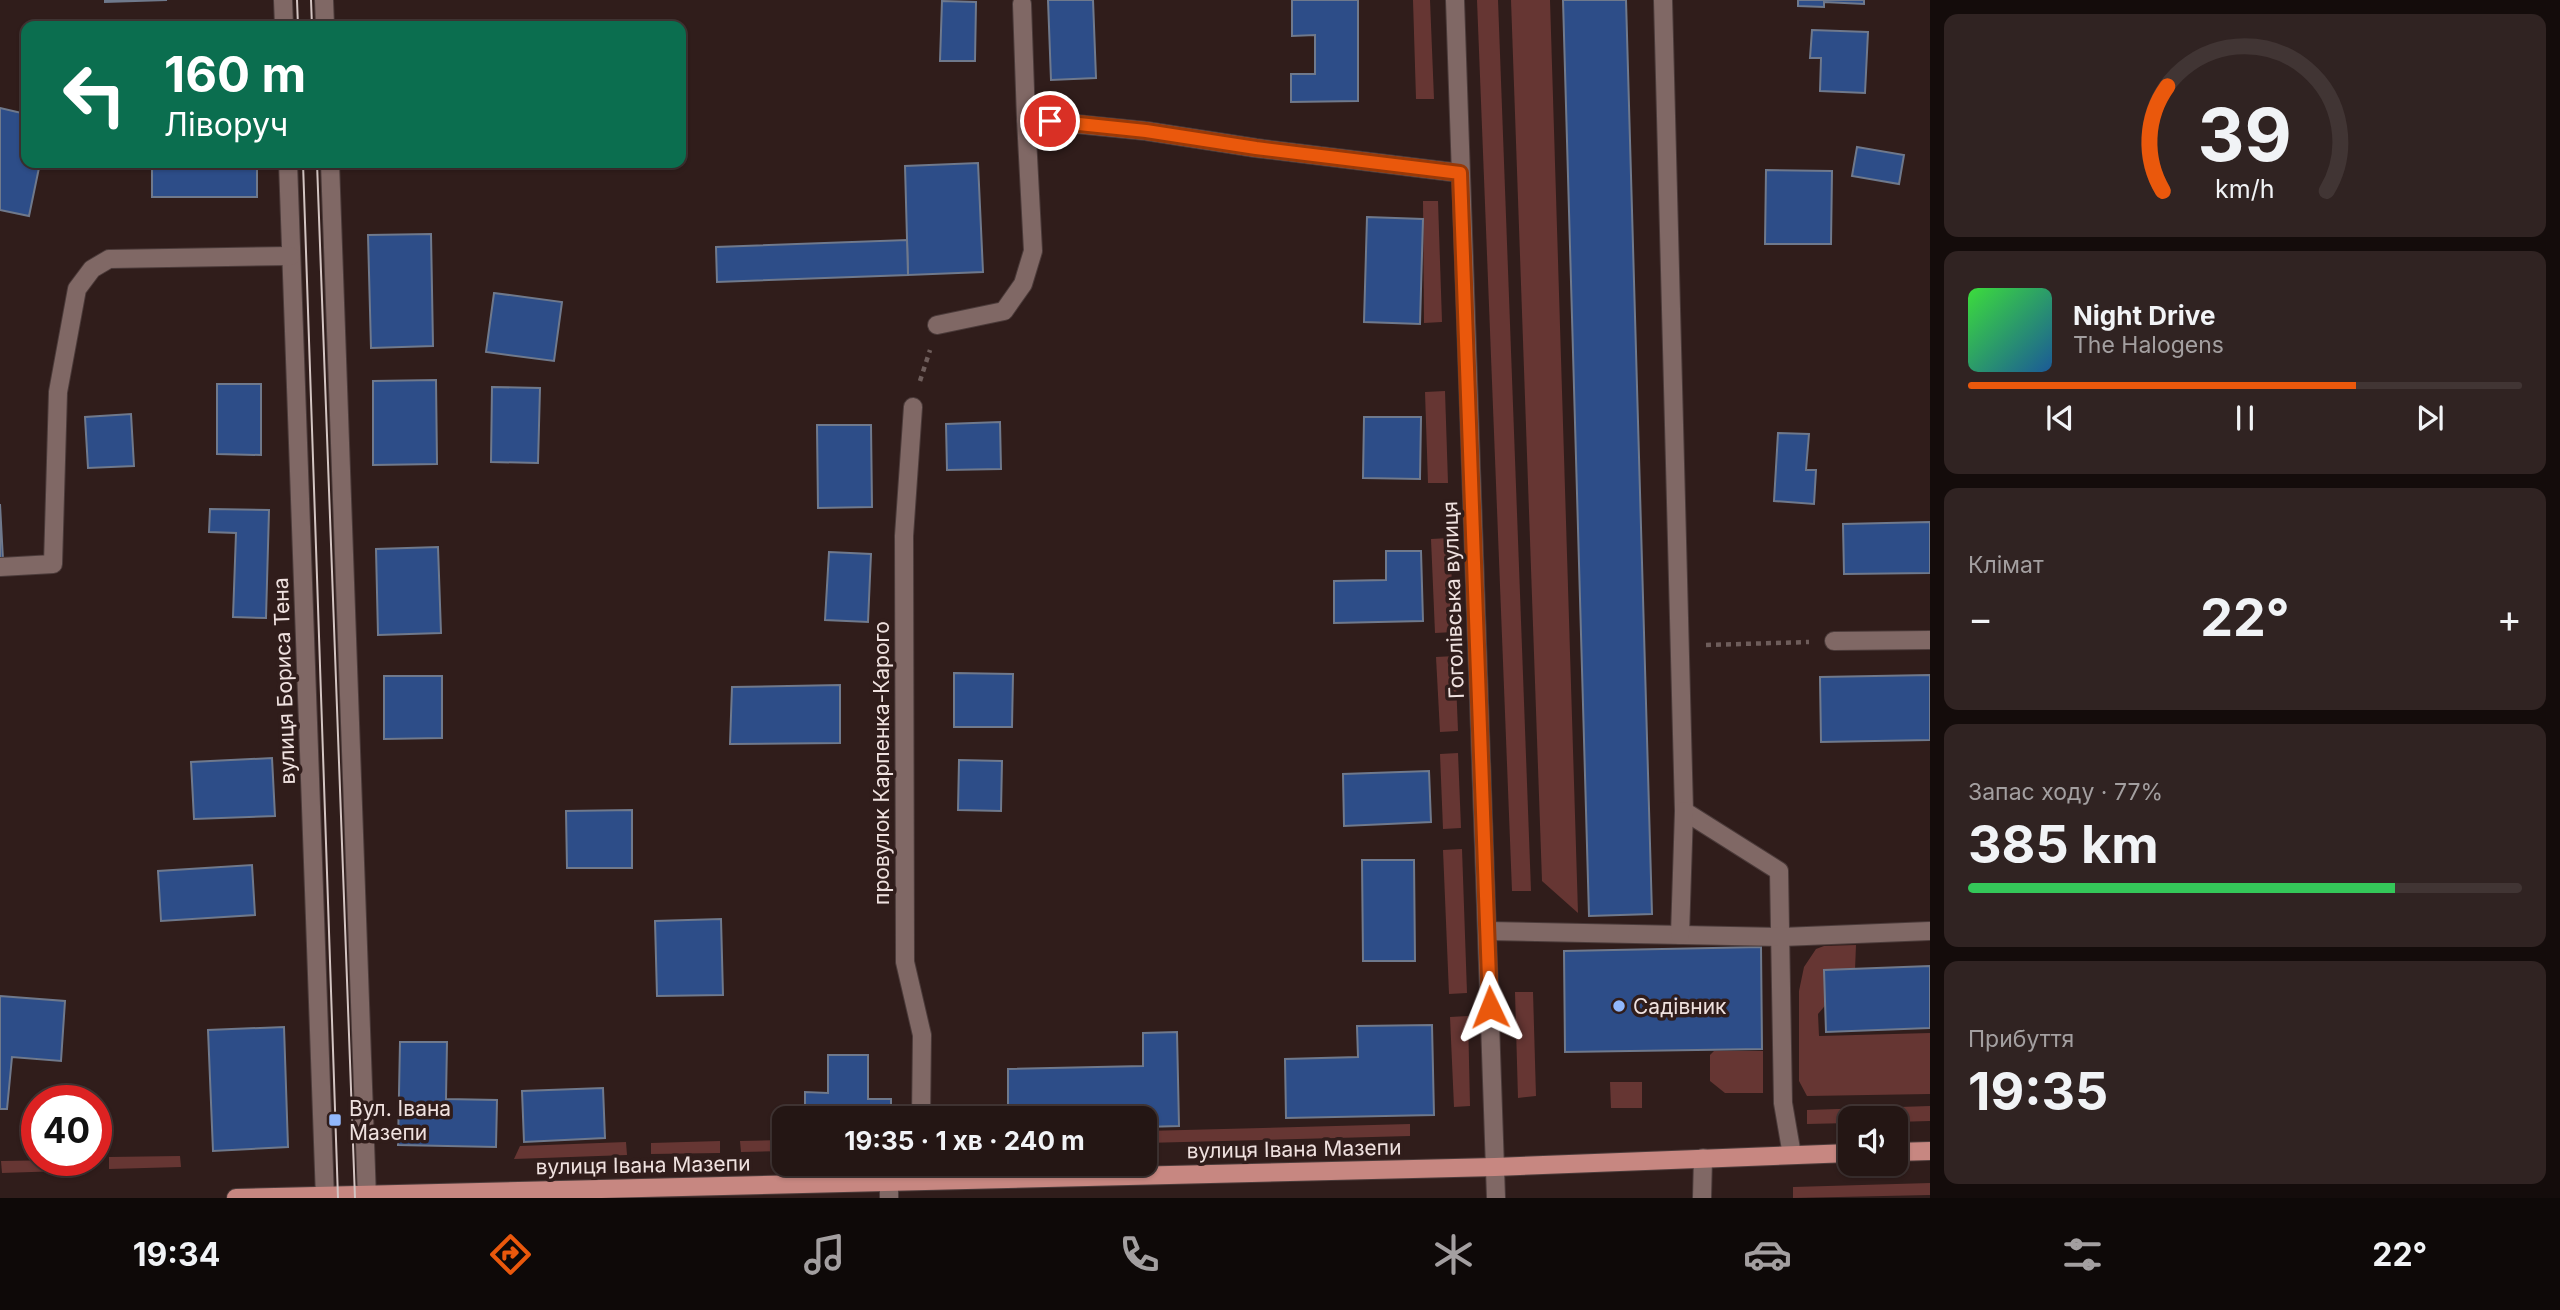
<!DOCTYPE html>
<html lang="uk">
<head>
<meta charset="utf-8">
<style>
  body { margin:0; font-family:Inter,sans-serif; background:#302322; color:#f1f3f6; height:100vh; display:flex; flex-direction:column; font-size:26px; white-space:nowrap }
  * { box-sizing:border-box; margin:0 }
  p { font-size:23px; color:#a39fa0 }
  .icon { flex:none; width:38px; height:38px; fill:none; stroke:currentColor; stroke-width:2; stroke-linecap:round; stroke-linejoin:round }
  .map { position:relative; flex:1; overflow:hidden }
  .sheet { display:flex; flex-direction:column; gap:14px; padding:14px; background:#140c0b; width:630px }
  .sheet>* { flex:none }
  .guide { position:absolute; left:21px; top:21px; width:665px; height:147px; border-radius:14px; box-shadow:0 2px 5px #0004,0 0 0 2px #413534; background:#0b6e4f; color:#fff; overflow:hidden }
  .controls { position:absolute; left:1838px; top:1106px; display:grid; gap:14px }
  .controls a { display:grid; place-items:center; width:70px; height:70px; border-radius:14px; background:#241614; box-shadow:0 2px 5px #0004,0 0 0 2px #413534; font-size:35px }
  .speed { position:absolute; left:21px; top:1085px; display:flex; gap:14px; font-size:35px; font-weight:700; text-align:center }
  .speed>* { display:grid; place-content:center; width:91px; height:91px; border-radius:50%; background:#241614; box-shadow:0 2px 5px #0004,0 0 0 2px #413534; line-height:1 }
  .speed .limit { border:10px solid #d22; background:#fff; color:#111 }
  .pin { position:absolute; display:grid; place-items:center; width:60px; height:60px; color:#fff; margin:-30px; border:4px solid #fff; border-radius:50%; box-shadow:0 2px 7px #0007 }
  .me { position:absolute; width:77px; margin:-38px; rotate:358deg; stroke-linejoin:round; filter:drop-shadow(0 0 5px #0008) }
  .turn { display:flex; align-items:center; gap:24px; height:147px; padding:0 28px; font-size:32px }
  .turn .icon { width:91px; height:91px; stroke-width:2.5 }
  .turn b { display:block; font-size:49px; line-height:60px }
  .big { font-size:52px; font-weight:700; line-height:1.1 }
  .sheet .card { flex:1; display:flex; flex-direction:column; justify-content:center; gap:10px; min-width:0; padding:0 24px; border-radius:14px; background:#302322 }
  .sheet .dial { align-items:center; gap:0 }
  .dial svg { height:182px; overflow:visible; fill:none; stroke:#413534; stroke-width:7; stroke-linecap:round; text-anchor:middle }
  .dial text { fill:#f1f3f6; stroke:none }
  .song { display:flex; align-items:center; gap:21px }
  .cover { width:84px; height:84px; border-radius:10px; background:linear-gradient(135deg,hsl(120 70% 55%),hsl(210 70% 35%)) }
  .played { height:7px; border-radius:4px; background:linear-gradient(90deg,#ea580c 70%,#413534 70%) }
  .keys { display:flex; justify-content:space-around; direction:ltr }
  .heat { display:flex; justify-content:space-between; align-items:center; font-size:38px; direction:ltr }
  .charge { height:10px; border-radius:5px; background:linear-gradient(90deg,#34c759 77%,#413534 0) }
  .trip { position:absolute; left:772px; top:1106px; width:385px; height:70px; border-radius:14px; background:#241614; box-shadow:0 2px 5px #0004,0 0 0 2px #413534; font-weight:700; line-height:70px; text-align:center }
  .menu { display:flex; height:112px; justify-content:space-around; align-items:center; background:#0e0908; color:#a39fa0 }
  .menu .icon { width:49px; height:49px }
  .menu .selected { color:#ea580c }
  .menu b { font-size:32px; color:#f1f3f6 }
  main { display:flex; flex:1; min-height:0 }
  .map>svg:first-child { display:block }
</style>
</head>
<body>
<main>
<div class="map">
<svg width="1930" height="1198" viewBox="0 0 1930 1198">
  <rect width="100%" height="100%" fill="#301d1b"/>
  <g fill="#663633">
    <polygon points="1413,0 1430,0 1434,99 1416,99"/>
    <polygon points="1477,0 1498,0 1531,891 1512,891"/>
    <polygon points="1511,0 1550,0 1578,913 1542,881"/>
    <polygon points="1423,201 1438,201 1442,322 1424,323"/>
    <polygon points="1445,391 1448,483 1428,483 1425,392"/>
    <polygon points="1450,538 1454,632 1435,633 1431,539"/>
    <polygon points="1455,656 1458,731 1440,732 1436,657"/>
    <polygon points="1458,753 1461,828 1443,829 1440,754"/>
    <polygon points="1462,849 1467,993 1449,994 1443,850"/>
    <polygon points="1856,945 1855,970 1818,1014 1819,1036 1930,1033 1930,1094 1807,1096 1799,1081 1799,991 1804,967 1816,949 1824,946"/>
    <polygon points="1515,992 1533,992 1536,1096 1518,1098"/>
    <polygon points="1468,1016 1470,1106 1454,1107 1450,1017"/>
    <polygon points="1714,1051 1763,1051 1763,1093 1725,1093 1710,1081 1710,1055"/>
    <polygon points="1610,1082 1642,1082 1642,1108 1611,1108"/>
    <polygon points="1930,1106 1930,1121 1895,1122 1895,1118 1850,1118 1850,1123 1807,1124 1807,1110"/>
    <polygon points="1410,1124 1410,1136 1145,1143 1145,1131"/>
    <polygon points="784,1140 784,1151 741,1152 740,1141"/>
    <polygon points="720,1141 720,1153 651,1154 651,1143"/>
    <polygon points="626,1142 627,1155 514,1159 520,1146"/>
    <polygon points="180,1156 181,1167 109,1169 109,1157"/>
    <polygon points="61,1160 62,1171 2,1173 1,1161"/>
    <polygon points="1930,1183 1930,1195 1793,1198 1793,1187"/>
  </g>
  <g fill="#2d4d88" stroke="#6f798c" stroke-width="2">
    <polygon points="105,0 167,0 105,2"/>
    <polygon points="1048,0 1093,0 1096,78 1051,80"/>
    <polygon points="1292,0 1358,0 1358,101 1291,102 1291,74 1315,74 1315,35 1292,36"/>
    <polygon points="1563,0 1626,0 1652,914 1589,916"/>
    <polygon points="1798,0 1864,0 1864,4 1824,2 1824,7 1798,6"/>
    <polygon points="942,1 976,2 975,61 940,61"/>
    <polygon points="1812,30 1868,32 1865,93 1820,91 1821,58 1810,58"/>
    <polygon points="0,108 26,114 26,163 40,163 29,216 0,210"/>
    <polygon points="1857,147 1904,155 1899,184 1852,176"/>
    <rect x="152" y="163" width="105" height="34"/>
    <polygon points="978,163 983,272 908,275 905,166"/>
    <polygon points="1766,170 1832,171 1831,244 1765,244"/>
    <polygon points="1367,217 1423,219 1420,324 1364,322"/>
    <polygon points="431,234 433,346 371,348 368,235"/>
    <polygon points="907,240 908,275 717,282 716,247"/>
    <polygon points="494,293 562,302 554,361 486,352"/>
    <polygon points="436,380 437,464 373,465 373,381"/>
    <polygon points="217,384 261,384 261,455 217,454"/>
    <polygon points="492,387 540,388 538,463 491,462"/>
    <polygon points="131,414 134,466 88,468 85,417"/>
    <polygon points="1364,417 1421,417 1420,479 1363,478"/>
    <polygon points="1000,422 1001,469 947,470 946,424"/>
    <polygon points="817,425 871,425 872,507 818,508"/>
    <polygon points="1778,433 1809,434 1806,470 1816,470 1814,504 1774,501"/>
    <polygon points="0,504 3,560 0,560"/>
    <polygon points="210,509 269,510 266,618 233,617 236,533 209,532"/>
    <polygon points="1930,522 1930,573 1844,574 1843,524"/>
    <polygon points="438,547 441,633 378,635 376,549"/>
    <polygon points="1386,551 1421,551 1423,621 1334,623 1334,581 1386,580"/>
    <polygon points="829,552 871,554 868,622 825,620"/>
    <polygon points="954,673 1013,674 1012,727 954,727"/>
    <polygon points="1930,675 1930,740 1821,742 1820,677"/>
    <polygon points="384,676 442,676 442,738 384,739"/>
    <polygon points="840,685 840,743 730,744 732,687"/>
    <polygon points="272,758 275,816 194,819 191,762"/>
    <polygon points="959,760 1002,761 1001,811 958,810"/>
    <polygon points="1429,771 1431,822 1344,826 1343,774"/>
    <polygon points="632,810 632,868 567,868 566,811"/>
    <polygon points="1362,860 1414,860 1415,961 1363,961"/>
    <polygon points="252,865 255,915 161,921 158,871"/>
    <polygon points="721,919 723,995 657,996 655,921"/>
    <polygon points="1761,947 1762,1049 1565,1052 1564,951"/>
    <polygon points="1930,966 1930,1028 1826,1032 1824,970"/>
    <polygon points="0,996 65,1001 61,1061 12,1057 7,1109 0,1109"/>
    <polygon points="1432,1025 1434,1115 1286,1118 1285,1059 1358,1057 1357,1026"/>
    <polygon points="284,1027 288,1147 213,1151 208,1030"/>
    <polygon points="1177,1032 1179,1126 1144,1127 1144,1118 1008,1118 1008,1069 1143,1066 1143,1033"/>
    <polygon points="400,1042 447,1042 446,1099 497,1100 496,1147 398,1145"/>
    <polygon points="828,1055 868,1055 868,1099 891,1099 891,1118 805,1118 805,1092 828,1093"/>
    <polygon points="603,1088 605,1138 524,1142 522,1091"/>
  </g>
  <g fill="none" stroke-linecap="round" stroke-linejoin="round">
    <g stroke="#4b3b3a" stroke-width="20">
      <g id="minor">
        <polyline points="283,0 284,26"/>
        <polyline points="324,0 325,26"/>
        <polyline points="1455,0 1496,1198"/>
        <polyline points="1663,0 1684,811 1779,871 1783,1103 1792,1155"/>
        <polyline points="1022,4 1026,119"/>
        <polyline points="288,163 325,1198"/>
        <polyline points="330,163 367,1198"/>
        <polyline points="937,325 1004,311 1023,284 1033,251 1026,119 1146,131 1256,148 1460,173"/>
        <polyline points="913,407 904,536 905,962 922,1035 921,1118"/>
        <polyline points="0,567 53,564 58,392 77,289 92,269 109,259 291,256"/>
        <polyline points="1834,641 1930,640"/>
        <polyline points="1488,931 1782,937 1930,931"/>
        <polyline points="1680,935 1684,811"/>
        <polyline points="922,1164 923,1180"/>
        <polyline points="889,1182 889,1198"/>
        <polyline points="1702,1198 1703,1158"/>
      </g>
    </g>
    <g stroke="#4b3b3a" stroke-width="20">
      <g id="major">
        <polyline points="1895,1152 1930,1151"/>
        <polyline points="236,1198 1495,1167 1850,1153"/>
      </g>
    </g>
    <g stroke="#6e5d5b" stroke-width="4.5" stroke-dasharray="5 5" stroke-linecap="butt">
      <polyline points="920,381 930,350"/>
      <polyline points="1706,645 1809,642"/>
    </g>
    <use href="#minor" stroke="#806865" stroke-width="18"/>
    <use href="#major" stroke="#c78781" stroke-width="18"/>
    <g stroke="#d3c4c2" stroke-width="2">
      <polyline points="297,0 298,26"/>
      <polyline points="311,0 312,26"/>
      <polyline points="303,163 338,1198"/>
      <polyline points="317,163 355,1198"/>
    </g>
  </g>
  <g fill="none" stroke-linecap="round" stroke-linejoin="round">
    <g stroke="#983908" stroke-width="18">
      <polyline id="route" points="1050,121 1146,131 1256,148 1460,173 1490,1007"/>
    </g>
    <use href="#route" stroke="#ea580c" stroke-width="12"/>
  </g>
  <g fill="#91b8fd" stroke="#301d1b" stroke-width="2.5">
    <circle cx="1619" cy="1006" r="7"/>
    <rect x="328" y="1113" width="14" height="14" rx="3.5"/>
  </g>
  <g text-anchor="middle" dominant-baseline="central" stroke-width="7" stroke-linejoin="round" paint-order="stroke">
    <g font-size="21" fill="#efe1df" stroke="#301d1b">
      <text transform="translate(1453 600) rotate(-92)">Гоголівська вулиця</text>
      <text transform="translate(284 681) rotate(-92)">вулиця Бориса Тена</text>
      <text transform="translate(881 763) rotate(-90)">провулок Карпенка-Карого</text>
      <text transform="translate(1294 1149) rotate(-1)">вулиця Івана Мазепи</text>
      <text transform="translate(643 1165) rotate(-1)">вулиця Івана Мазепи</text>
    </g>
    <g font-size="21" fill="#efe1df" stroke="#301d1b" text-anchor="start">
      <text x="1633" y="1006">Садівник</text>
      <text x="349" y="1108">Вул. Івана<tspan x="349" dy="24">Мазепи</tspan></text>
    </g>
  </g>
</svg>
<div class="controls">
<a><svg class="icon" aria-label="sound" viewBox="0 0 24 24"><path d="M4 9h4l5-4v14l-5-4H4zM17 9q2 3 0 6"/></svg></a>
</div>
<div class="speed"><div class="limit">40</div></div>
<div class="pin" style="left:1050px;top:121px;background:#d93025"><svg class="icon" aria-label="arrive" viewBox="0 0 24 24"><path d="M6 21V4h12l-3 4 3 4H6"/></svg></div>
<svg class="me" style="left:1490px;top:1007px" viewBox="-20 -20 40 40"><path d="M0-17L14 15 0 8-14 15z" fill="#ea580c" stroke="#fff" stroke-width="4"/></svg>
<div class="trip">19:35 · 1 хв · 240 m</div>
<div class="guide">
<div class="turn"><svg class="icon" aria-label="left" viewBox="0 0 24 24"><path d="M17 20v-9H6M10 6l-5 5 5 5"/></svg><div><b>160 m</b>Ліворуч</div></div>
</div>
</div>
<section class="sheet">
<div class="card dial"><svg viewBox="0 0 100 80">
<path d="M14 69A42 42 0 1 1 86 69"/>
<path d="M14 69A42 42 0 0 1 16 23" stroke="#ea580c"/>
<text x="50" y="56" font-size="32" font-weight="700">39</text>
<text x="50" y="72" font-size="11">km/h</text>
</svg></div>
<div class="card">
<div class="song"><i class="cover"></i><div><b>Night Drive</b><p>The Halogens</p></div></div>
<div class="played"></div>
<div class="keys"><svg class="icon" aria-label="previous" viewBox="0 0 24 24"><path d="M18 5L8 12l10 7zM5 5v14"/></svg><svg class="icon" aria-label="pause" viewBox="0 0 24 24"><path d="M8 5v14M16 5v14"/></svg><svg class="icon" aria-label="next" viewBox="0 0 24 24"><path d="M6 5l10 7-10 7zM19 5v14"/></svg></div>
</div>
<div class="card"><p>Клімат</p>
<div class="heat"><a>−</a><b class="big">22°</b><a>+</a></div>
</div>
<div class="card"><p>Запас ходу · 77%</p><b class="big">385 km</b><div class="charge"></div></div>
<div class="card"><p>Прибуття</p><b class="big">19:35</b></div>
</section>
</main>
<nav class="menu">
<b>19:34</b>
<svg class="icon selected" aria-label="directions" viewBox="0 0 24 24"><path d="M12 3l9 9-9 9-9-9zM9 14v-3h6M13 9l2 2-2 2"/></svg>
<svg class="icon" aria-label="music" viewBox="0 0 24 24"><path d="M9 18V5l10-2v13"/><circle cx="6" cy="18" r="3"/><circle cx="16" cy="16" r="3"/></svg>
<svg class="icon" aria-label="phone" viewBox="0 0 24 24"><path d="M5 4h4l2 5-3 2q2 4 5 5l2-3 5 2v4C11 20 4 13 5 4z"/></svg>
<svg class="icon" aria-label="climate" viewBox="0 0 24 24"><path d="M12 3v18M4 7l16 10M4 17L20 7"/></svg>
<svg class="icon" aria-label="car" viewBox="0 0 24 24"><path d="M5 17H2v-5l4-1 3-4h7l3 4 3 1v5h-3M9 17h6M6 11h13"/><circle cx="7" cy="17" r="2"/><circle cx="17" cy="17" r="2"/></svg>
<svg class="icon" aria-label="filters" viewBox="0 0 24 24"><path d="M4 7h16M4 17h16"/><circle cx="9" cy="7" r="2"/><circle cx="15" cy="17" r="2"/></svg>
<b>22°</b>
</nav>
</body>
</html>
